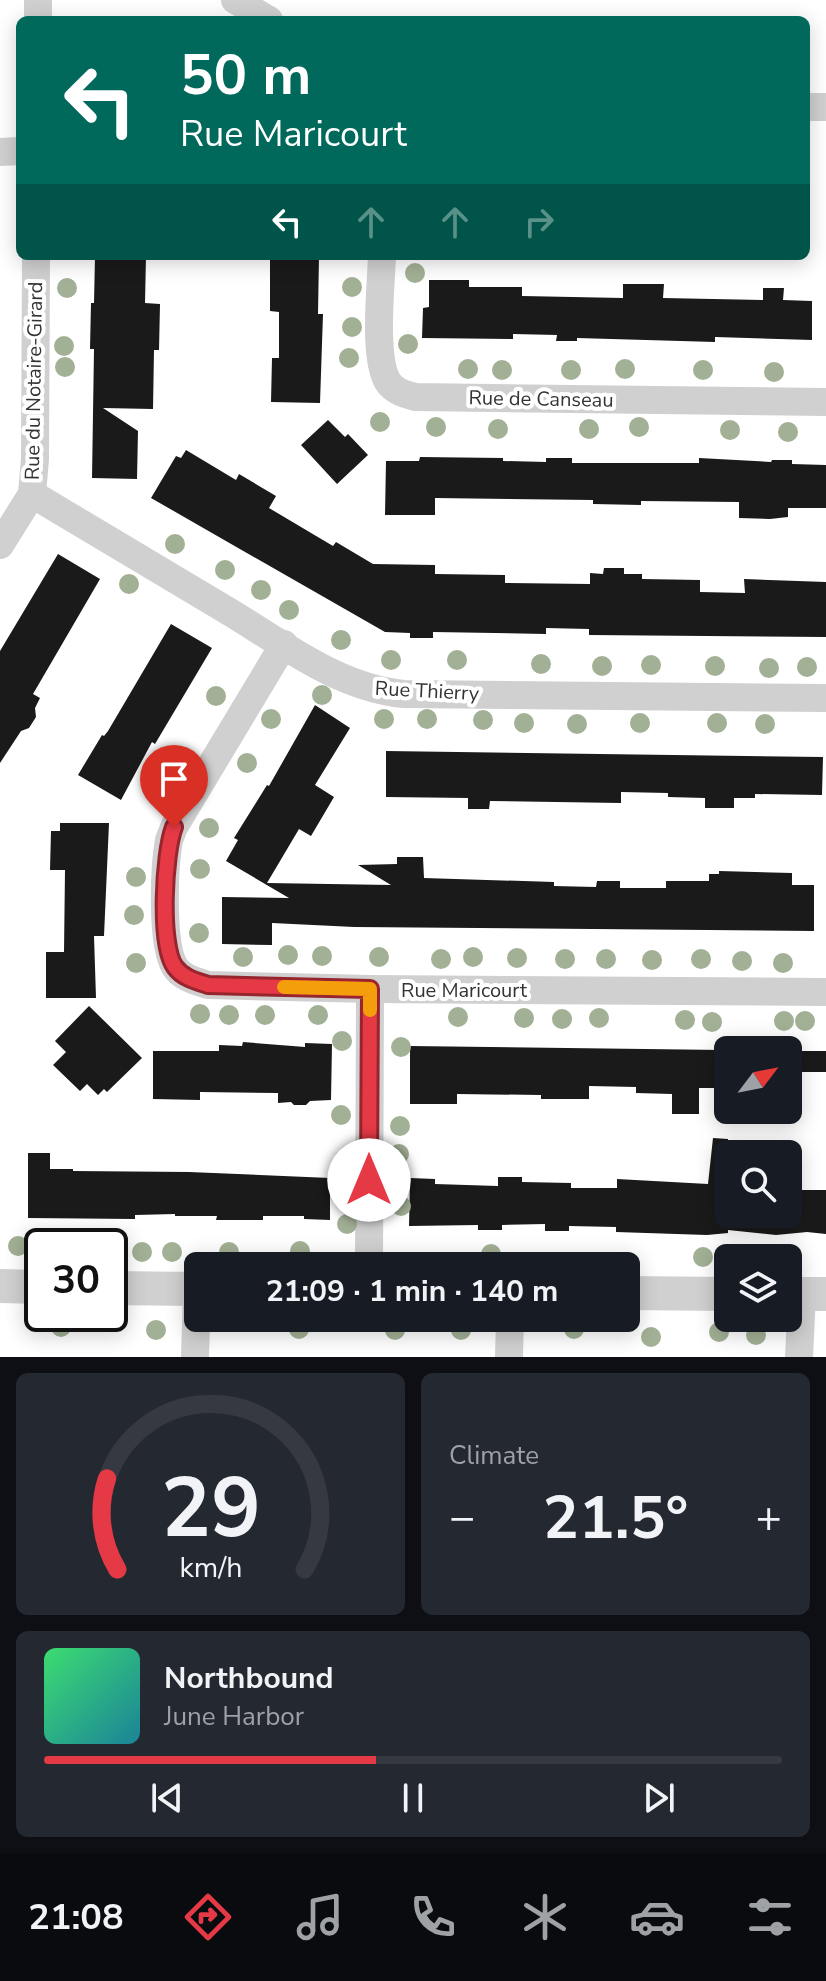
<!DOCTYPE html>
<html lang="en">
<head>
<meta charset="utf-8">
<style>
  body { margin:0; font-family:"Nunito Sans",sans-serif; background:#242831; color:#f1f3f6; height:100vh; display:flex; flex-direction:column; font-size:30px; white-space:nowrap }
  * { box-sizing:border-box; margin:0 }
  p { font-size:26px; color:#9ea1a6 }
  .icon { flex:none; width:44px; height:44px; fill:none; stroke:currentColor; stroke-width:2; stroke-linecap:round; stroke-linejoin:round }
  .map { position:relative; height:1357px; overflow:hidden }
  .drawer { display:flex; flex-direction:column; gap:16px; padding:16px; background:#0d0f14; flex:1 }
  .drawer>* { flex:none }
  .guide { position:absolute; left:16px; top:16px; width:794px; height:244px; border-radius:12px; box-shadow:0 4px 20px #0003; background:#00695c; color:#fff; overflow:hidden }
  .needle { width:52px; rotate:58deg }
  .fabs { position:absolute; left:714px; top:1036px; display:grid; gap:16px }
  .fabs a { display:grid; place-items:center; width:88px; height:88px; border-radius:12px; background:#171b24; box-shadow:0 4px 20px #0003; font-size:40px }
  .speed { position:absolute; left:24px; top:1228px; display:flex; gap:16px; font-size:40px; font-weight:700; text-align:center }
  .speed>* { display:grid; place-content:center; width:104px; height:104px; border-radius:50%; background:#171b24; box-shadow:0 4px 20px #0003; line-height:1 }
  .speed .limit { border:4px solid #111; border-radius:12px; background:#fff; color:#111 }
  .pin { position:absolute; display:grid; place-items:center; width:68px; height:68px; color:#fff; margin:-82px -34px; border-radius:50% 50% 50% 0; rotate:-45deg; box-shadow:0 0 8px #0007 }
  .pin .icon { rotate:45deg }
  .me { position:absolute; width:88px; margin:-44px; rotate:0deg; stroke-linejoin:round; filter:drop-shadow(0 0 6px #0008) }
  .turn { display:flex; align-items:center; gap:28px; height:168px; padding:0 32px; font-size:36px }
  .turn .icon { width:104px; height:104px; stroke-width:2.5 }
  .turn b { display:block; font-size:56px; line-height:68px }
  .lanes { display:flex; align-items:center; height:76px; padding:0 32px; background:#0003; justify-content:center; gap:40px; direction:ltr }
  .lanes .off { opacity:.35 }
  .big { font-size:60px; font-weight:700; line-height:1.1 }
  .drawer .widget { flex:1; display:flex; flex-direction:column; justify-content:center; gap:12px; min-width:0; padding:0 28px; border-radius:12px; background:#242831 }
  .drawer .dial { align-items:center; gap:0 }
  .dial svg { height:208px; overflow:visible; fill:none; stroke:#363941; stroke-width:7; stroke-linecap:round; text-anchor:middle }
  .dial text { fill:#f1f3f6; stroke:none }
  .song { display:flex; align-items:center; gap:24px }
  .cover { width:96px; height:96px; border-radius:12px; background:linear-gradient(135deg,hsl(140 70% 55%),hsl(190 70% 35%)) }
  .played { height:8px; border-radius:4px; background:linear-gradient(90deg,#e63946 45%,#363941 45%) }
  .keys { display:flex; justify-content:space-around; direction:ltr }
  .heat { display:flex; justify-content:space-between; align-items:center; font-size:44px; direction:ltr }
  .drawer .tiles { flex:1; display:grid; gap:16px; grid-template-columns:1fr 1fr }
  .widget:last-child { grid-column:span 2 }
  .trip { position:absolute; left:184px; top:1252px; width:456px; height:80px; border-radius:12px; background:#171b24; box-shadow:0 4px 20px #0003; font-weight:700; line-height:80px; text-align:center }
  .tab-bar { display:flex; height:128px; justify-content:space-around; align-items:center; background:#090b0e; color:#9ea1a6 }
  .tab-bar .icon { width:56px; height:56px }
  .tab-bar .active { color:#e63946 }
  .tab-bar b { font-size:36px; color:#f1f3f6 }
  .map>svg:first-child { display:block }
</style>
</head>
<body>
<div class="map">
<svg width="826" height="1357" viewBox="0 0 826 1357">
  <rect width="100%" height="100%" fill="#fff"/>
  <g fill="#1a1a1a">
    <polygon points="95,256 146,256 145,303 160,304 159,350 154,350 153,409 103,408 138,431 137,479 92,478 94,349 90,349 91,303 94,303"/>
    <polygon points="270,256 319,256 318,314 323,314 320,403 271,402 272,358 279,358 279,312 270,311"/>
    <polygon points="429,280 469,280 469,287 522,287 522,296 623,298 623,284 664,284 663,298 763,300 763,288 784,288 783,300 812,301 812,340 715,337 715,342 577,338 577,341 556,341 557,335 513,334 513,339 422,338 423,308 429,307"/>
    <polygon points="328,420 345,437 348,434 368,455 337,484 301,445"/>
    <polygon points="186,450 236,480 239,474 276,496 269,508 333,546 336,542 373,564 435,565 435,574 505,575 505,583 590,584 590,573 603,574 604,568 624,568 624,574 642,574 642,579 700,580 700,592 745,593 744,579 826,582 826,637 589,635 589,629 546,628 546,634 433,632 433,638 410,638 410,633 385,632 151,498 176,456 181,458"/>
    <polygon points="420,457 503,458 503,461 546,462 546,458 572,458 572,463 699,463 699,458 771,462 772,460 792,460 792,464 826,465 826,508 788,508 788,517 770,519 739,518 739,502 641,501 641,505 593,504 593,500 435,498 435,515 385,515 386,461 419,461"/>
    <polygon points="58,554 100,579 33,694 40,698 35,708 36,717 29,728 21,731 0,763 0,651"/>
    <polygon points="171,624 212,648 155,744 152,742 121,800 78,775 102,735 104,736 108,731"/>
    <polygon points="315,705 350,728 315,785 334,797 311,836 299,829 267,883 391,885 358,865 397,864 397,857 423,857 424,878 554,882 554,886 596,887 597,881 620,881 620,888 666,888 666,881 709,881 709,874 719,874 719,871 792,873 792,885 814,885 814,931 354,927 272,923 272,945 222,944 222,897 289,898 226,861 238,840 234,838 267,785 269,786"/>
    <polygon points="386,751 823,757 822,795 755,794 755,798 734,798 734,808 705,808 705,798 668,797 668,793 621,792 621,803 490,801 489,809 468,809 468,798 386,797"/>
    <polygon points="60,823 109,823 104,936 94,936 96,998 46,998 46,952 64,952 65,870 50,870 51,831 60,831"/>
    <polygon points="89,1006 142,1058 107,1092 104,1089 98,1095 87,1084 80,1091 53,1065 66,1052 55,1041"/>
    <polygon points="243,1042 305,1047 305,1043 332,1044 331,1100 310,1101 306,1105 294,1105 291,1102 278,1103 278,1093 200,1092 200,1100 153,1099 153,1051 219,1051 219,1045 242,1046"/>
    <polygon points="410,1046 723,1050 722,1088 699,1088 699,1114 672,1114 672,1094 636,1093 636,1087 589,1086 589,1099 541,1099 541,1095 457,1094 457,1104 410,1104"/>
    <polygon points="799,1051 826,1051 826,1072 798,1072"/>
    <polygon points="713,1138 728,1139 728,1214 788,1214 788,1190 826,1190 826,1234 807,1232 776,1235 728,1230 728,1233 707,1235 616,1232 616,1227 569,1226 569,1231 545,1231 545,1224 502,1225 502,1230 478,1230 478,1225 409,1226 410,1178 435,1179 435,1184 498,1186 498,1177 522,1177 522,1182 571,1183 571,1188 617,1188 617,1179 708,1184"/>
    <polygon points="28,1153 50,1153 50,1169 73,1169 73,1171 189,1172 330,1178 330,1220 304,1219 304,1216 263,1216 263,1220 216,1220 217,1216 175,1216 175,1214 135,1215 135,1219 28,1218"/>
  </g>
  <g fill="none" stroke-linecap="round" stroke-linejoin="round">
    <g stroke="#d0d0d0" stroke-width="28">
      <polyline points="235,0 269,20"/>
      <polyline points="38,20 38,0"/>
      <polyline points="806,107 826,107"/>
      <polyline points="0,152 20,151"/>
      <path d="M382,256C381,286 373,358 388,382C394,391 404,394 415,397L826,402"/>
      <path d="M32,494C98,533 163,572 228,611C283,644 339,688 404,694L826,698"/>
      <polyline points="0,545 32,494 35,459 36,256"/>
      <path d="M284,644L174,827L169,840C164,867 161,945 175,967C182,978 196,981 208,985L370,989L826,992"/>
      <polyline points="369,1266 370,989"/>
      <polyline points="195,1357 197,1289"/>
      <polyline points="509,1357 510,1318"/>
      <polyline points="799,1357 802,1294"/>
    </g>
    <g stroke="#d0d0d0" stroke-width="34">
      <polyline points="0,1286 42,1287"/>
      <polyline points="110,1288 198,1289"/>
      <polyline points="626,1293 728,1294"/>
      <polyline points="788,1294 826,1294"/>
    </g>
  </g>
  <g fill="#a2b095">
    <circle cx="415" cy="273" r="10"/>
    <circle cx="352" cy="287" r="10"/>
    <circle cx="67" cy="288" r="10"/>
    <circle cx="352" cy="327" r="10"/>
    <circle cx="408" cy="344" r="10"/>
    <circle cx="64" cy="346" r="10"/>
    <circle cx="349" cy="358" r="10"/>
    <circle cx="65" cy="367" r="10"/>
    <circle cx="468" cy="369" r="10"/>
    <circle cx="625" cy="369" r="10"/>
    <circle cx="502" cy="370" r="10"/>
    <circle cx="571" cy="370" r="10"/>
    <circle cx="703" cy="370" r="10"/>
    <circle cx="774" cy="372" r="10"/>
    <circle cx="380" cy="422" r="10"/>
    <circle cx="436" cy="427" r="10"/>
    <circle cx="639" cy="427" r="10"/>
    <circle cx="498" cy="429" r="10"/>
    <circle cx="589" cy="429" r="10"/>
    <circle cx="730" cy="430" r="10"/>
    <circle cx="788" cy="432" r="10"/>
    <circle cx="175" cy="544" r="10"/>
    <circle cx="225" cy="570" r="10"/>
    <circle cx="129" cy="584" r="10"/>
    <circle cx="261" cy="590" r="10"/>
    <circle cx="289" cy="610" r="10"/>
    <circle cx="341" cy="640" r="10"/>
    <circle cx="391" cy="660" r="10"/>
    <circle cx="457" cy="660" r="10"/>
    <circle cx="541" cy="664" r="10"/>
    <circle cx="651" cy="665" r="10"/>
    <circle cx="602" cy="666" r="10"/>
    <circle cx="715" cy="666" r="10"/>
    <circle cx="807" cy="667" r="10"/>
    <circle cx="769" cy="668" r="10"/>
    <circle cx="322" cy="695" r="10"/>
    <circle cx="216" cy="696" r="10"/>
    <circle cx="271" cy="719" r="10"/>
    <circle cx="384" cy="719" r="10"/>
    <circle cx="427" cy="719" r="10"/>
    <circle cx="483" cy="720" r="10"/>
    <circle cx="524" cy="723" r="10"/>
    <circle cx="640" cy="723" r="10"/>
    <circle cx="717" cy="723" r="10"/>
    <circle cx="577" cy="724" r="10"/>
    <circle cx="765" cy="724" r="10"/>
    <circle cx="247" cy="763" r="10"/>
    <circle cx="162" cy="787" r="10"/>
    <circle cx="209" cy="828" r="10"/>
    <circle cx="200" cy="869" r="10"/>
    <circle cx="136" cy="877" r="10"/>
    <circle cx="134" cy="915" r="10"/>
    <circle cx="199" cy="933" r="10"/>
    <circle cx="288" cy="955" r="10"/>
    <circle cx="322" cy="956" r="10"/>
    <circle cx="243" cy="957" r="10"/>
    <circle cx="379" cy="957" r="10"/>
    <circle cx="473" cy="957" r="10"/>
    <circle cx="517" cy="958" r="10"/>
    <circle cx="441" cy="959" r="10"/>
    <circle cx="565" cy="959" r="10"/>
    <circle cx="606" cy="959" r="10"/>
    <circle cx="701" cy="959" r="10"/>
    <circle cx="652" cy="960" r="10"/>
    <circle cx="742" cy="961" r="10"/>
    <circle cx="136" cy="963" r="10"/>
    <circle cx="783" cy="963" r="10"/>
    <circle cx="200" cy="1014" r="10"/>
    <circle cx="229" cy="1015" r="10"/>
    <circle cx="265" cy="1015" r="10"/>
    <circle cx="318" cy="1015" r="10"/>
    <circle cx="458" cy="1017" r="10"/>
    <circle cx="524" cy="1018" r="10"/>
    <circle cx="599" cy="1018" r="10"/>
    <circle cx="562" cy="1019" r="10"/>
    <circle cx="685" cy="1020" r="10"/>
    <circle cx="784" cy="1021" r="10"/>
    <circle cx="805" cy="1021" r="10"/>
    <circle cx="712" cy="1022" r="10"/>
    <circle cx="342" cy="1041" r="10"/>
    <circle cx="401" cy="1047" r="10"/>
    <circle cx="341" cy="1115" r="10"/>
    <circle cx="400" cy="1126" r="10"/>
    <circle cx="399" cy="1154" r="10"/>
    <circle cx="398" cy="1174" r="10"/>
    <circle cx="401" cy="1206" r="10"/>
    <circle cx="347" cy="1224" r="10"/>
    <circle cx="18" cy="1246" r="10"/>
    <circle cx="300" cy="1251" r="10"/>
    <circle cx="142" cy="1252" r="10"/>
    <circle cx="172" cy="1252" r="10"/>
    <circle cx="229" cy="1252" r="10"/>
    <circle cx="491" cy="1254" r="10"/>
    <circle cx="703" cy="1257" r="10"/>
    <circle cx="61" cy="1327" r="10"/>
    <circle cx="299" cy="1329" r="10"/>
    <circle cx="574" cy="1329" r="10"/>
    <circle cx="156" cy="1330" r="10"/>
    <circle cx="395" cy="1330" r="10"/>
    <circle cx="461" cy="1330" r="10"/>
    <circle cx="719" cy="1332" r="10"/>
    <circle cx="756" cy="1335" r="10"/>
    <circle cx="651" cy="1337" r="10"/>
  </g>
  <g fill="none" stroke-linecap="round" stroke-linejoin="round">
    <g stroke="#96252e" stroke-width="20">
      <path id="route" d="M174,827C164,853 159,945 175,967C183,978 196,981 208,985L370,989L369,1180"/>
    </g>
    <use href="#route" stroke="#e63946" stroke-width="14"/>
    <polyline stroke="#f59e0b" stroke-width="14" points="284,987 370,989 370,1010"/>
  </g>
  <g text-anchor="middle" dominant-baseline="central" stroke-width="8" stroke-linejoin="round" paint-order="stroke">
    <g font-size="20" fill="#333" stroke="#fff">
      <text transform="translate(34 381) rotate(-89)">Rue du Notaire-Girard</text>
      <text transform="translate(541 399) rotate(1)">Rue de Canseau</text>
      <text transform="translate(427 691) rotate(3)">Rue Thierry</text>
      <text x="464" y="990">Rue Maricourt</text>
    </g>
  </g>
</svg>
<div class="fabs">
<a><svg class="needle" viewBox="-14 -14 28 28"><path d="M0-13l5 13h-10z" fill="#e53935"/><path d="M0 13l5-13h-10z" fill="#9ea1a6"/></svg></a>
<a><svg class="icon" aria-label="search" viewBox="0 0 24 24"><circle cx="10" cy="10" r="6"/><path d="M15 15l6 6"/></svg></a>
<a><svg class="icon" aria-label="layers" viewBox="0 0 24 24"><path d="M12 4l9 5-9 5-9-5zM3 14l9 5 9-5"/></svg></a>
</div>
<div class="speed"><div class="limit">30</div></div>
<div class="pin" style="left:174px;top:827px;background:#d93025"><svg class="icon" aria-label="arrive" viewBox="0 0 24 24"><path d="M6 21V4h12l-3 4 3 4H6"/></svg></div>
<svg class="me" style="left:369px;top:1180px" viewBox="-20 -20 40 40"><circle r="19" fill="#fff"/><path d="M0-13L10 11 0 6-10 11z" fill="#e63946"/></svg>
<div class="trip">21:09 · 1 min · 140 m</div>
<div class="guide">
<div class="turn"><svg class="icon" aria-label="left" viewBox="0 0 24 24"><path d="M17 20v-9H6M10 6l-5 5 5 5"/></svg><div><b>50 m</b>Rue Maricourt</div></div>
<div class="lanes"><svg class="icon" aria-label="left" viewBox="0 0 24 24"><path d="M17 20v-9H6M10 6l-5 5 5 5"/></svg><svg class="icon off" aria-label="ahead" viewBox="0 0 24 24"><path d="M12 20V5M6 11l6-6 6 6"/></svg><svg class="icon off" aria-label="ahead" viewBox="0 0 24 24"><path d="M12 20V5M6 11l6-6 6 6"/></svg><svg class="icon off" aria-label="right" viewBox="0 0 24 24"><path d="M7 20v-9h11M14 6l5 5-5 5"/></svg></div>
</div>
</div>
<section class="drawer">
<div class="tiles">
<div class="widget dial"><svg viewBox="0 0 100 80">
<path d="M14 69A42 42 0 1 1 86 69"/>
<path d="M14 69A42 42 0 0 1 10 34" stroke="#e63946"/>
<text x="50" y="56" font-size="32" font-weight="700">29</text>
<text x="50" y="72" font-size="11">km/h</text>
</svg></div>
<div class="widget"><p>Climate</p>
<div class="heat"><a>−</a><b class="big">21.5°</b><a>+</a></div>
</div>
<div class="widget">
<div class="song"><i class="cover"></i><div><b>Northbound</b><p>June Harbor</p></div></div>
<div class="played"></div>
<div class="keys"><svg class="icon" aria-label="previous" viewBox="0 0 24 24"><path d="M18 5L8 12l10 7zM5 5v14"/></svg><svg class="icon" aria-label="pause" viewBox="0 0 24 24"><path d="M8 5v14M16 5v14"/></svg><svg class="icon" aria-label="next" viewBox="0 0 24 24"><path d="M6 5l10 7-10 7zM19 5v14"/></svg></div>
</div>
</div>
</section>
<nav class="tab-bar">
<b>21:08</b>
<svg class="icon active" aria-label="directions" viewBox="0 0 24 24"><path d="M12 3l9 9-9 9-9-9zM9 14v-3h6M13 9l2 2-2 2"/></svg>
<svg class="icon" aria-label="music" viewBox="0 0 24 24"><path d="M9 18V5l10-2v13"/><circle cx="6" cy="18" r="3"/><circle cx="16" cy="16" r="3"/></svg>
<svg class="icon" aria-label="phone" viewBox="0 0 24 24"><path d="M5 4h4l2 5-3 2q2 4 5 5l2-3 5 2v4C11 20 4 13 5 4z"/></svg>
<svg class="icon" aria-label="climate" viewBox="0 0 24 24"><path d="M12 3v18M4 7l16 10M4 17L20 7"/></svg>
<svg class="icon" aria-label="car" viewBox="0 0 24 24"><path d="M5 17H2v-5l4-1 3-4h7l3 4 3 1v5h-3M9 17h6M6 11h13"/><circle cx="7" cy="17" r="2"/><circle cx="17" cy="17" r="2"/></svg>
<svg class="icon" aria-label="filters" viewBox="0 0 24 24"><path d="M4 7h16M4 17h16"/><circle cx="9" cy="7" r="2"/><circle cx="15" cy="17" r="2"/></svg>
</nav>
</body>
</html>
